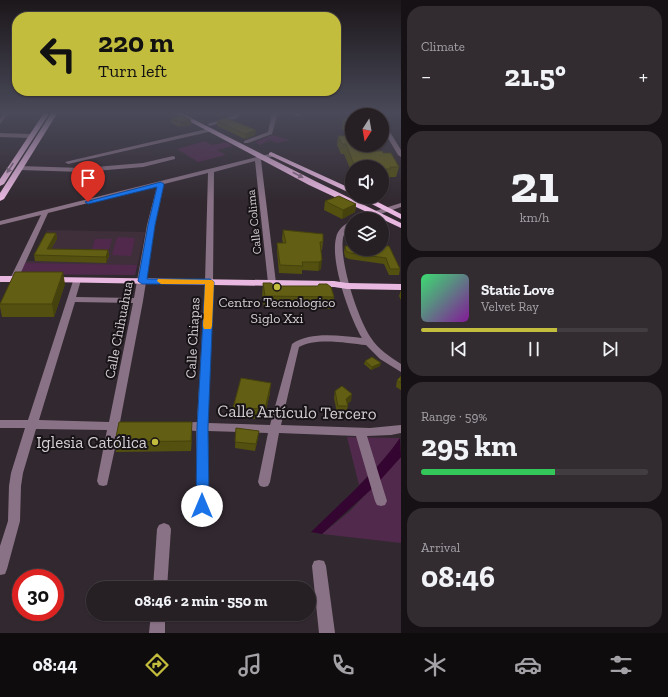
<!DOCTYPE html>
<html lang="en">
<head>
<meta charset="utf-8">
<style>
  body { margin:0; font-family:"Zilla Slab",serif; background:#322c31; color:#f1f3f6; height:100vh; display:flex; flex-direction:column; font-size:15px; white-space:nowrap }
  * { box-sizing:border-box; margin:0 }
  p { font-size:13px; color:#a4a2a6 }
  .icon { flex:none; width:22px; height:22px; fill:none; stroke:currentColor; stroke-width:2; stroke-linecap:round; stroke-linejoin:round }
  .map { position:relative; flex:1; overflow:hidden }
  .panel { display:flex; flex-direction:column; gap:6px; padding:6px; background:#151114; width:267px }
  .panel>* { flex:none }
  .guide { position:absolute; left:12px; top:12px; width:329px; height:84px; border-radius:16px; box-shadow:0 1px 3px #0004,0 0 0 1px #423d41; background:#c3bd3e; color:#111; overflow:hidden }
  .needle { width:26px; rotate:191deg }
  .buttons { position:absolute; left:345px; top:108px; display:grid; gap:8px }
  .buttons a { display:grid; place-items:center; width:44px; height:44px; border-radius:50%; background:#261f24; box-shadow:0 1px 3px #0004,0 0 0 1px #423d41; font-size:20px }
  .speed { position:absolute; left:12px; top:569px; display:flex; gap:8px; font-size:20px; font-weight:700; text-align:center }
  .speed>* { display:grid; place-content:center; width:52px; height:52px; border-radius:50%; background:#261f24; box-shadow:0 1px 3px #0004,0 0 0 1px #423d41; line-height:1 }
  .speed .limit { border:6px solid #d22; background:#fff; color:#111 }
  .pin { position:absolute; display:grid; place-items:center; width:34px; height:34px; color:#fff; margin:-41px -17px; border-radius:50% 50% 50% 0; rotate:-45deg; box-shadow:0 0 4px #0007 }
  .pin .icon { rotate:45deg }
  .me { position:absolute; width:44px; margin:-22px; rotate:0deg; stroke-linejoin:round; filter:drop-shadow(0 0 3px #0008) }
  .turn { display:flex; align-items:center; gap:14px; height:84px; padding:0 20px; font-size:18px }
  .turn .icon { width:52px; height:52px; stroke-width:2.5 }
  .turn b { display:block; font-size:28px; line-height:34px }
  .big { font-size:30px; font-weight:700; line-height:1.1 }
  .panel .tile { flex:1; display:flex; flex-direction:column; justify-content:center; gap:6px; min-width:0; padding:0 14px; border-radius:16px; background:#322c31 }
  .panel .dial { align-items:center; gap:0 }
  .dial b { font-size:52px; line-height:1 }
  .song { display:flex; align-items:center; gap:12px }
  .cover { width:48px; height:48px; border-radius:6px; background:linear-gradient(135deg,hsl(140 70% 55%),hsl(290 70% 35%)) }
  .played { height:4px; border-radius:2px; background:linear-gradient(90deg,#c3bd3e 60%,#423d41 60%) }
  .keys { display:flex; justify-content:space-around; direction:ltr }
  .heat { display:flex; justify-content:space-between; align-items:center; font-size:22px; direction:ltr }
  .charge { height:6px; border-radius:3px; background:linear-gradient(90deg,#34c759 59%,#423d41 0) }
  .trip { position:absolute; left:86px; top:581px; width:230px; height:40px; border-radius:20px; background:#261f24; box-shadow:0 1px 3px #0004,0 0 0 1px #423d41; font-weight:700; line-height:40px; text-align:center }
  .menu { display:flex; height:64px; justify-content:space-around; align-items:center; background:#0f0c0e; color:#a4a2a6 }
  .menu .icon { width:28px; height:28px }
  .menu .active { color:#c3bd3e }
  .menu b { font-size:18px; color:#f1f3f6 }
  main { display:flex; flex:1; min-height:0 }
  .map>svg:first-child { display:block }
</style>
</head>
<body>
<main>
<div class="map">
<svg width="401" height="633" viewBox="0 0 401 633">
  <rect width="100%" height="100%" fill="#322930"/>
  <polygon fill="#3e2f3b" points="47,230 145,232 135,275 20,274 26,261 34,261"/>
  <g fill="#51294c">
    <polygon points="272,135 290,140 276,143 270,140 260,145 255,142"/>
    <polygon points="205,141 212,145 226,142 233,146 217,150 226,155 198,162 177,149"/>
    <polygon points="117,237 135,238 131,256 112,255"/>
    <polygon points="95,239 112,239 108,253 91,253"/>
    <polygon points="25,263 137,265 135,275 20,274"/>
    <polygon points="347,437 400,438 390,453 359,485"/>
    <polygon points="401,457 401,543 322,534 350,511"/>
  </g>
  <path fill="#340530" d="M400,438L401,457L375,486L322,534L311,532C341,502 375,474 400,438Z"/>
  <g fill="none" stroke-linecap="round" stroke-linejoin="round">
    <g fill="#8a7286" fill-rule="evenodd">
      <polygon points="5,112 10,112 0,124 0,119"/>
      <polygon points="235,112 241,112 237,118 210,126 207,124 233,116"/>
      <polygon points="272,112 278,112 272,134 248,143 244,143 244,141 268,132"/>
      <polygon points="294,112 300,112 299,116 295,116"/>
      <polygon points="375,112 379,115 373,115 373,113"/>
      <polygon points="382,122 385,124 401,150 401,157 398,155 382,128"/>
      <polygon points="211,128 214,130 213,131 68,164 65,162"/>
      <polygon points="0,133 31,134 34,136 31,138 0,137"/>
      <path d="M273,153L275,154V156L261,160L276,283L275,285H269L268,283L255,161L214,172L213,282L208,423L270,425L292,344C311,331 340,336 362,338C350,318 330,262 336,238C337,230 345,223 352,221V226C348,230 344,233 343,238C339,261 358,319 371,338C378,349 390,357 401,364V372L380,359L366,345C348,343 315,337 299,347L281,425L370,428L401,425V433L391,435L367,436L387,501L385,505L381,506L377,505L375,501L356,436L279,433L270,482L268,486L264,487L260,486L258,482L268,433L208,431L209,506L207,510L203,511L199,510L197,506L196,431L177,429L175,426L177,423L197,422L205,282L208,173L164,184L155,225L143,301L120,422L134,423L136,426L134,429L119,430L107,485L103,486L99,485L97,481L107,430L36,429L23,473L21,486L20,521L7,569L5,574L0,575V546L8,521L9,486L11,473L25,428H0V420H28L74,278H80L81,280L76,297L134,298L147,225L157,186L48,213L17,281L13,283L9,281L41,215L0,225V221ZM75,302L133,303L109,422L39,420Z"/>
      <polygon points="173,156 175,157 175,159 143,167 83,172 20,170 17,168 20,166 83,168 143,163"/>
      <polygon points="401,203 401,207 366,219 356,219 372,212"/>
      <polygon points="164,523 169,525 171,529 167,588 153,588 157,529 159,525"/>
      <polygon points="319,560 324,561 326,566 335,633 319,633 312,566 314,561"/>
      <polygon points="151,614 165,614 165,633 149,633"/>
    </g>
    <g fill="#e9b8e1" fill-rule="evenodd">
      <polygon points="52,112 58,112 4,199 0,201 0,193"/>
      <polygon points="172,112 179,112 315,181 401,223 401,228 309,185"/>
      <polygon points="44,113 49,114 4,184 0,186 0,179"/>
      <polygon points="271,152 352,189 352,194 269,155 269,153"/>
      <polygon points="358,197 368,197 401,214 401,219"/>
      <polygon points="0,276 23,276 28,279 23,282 0,282"/>
      <polygon points="51,277 334,281 347,283 401,284 401,290 347,289 334,287 48,282 46,280"/>
    </g>
  </g>
  <g fill="#545110">
    <polygon points="171,118 191,120 191,125 180,127 171,123"/>
    <polygon points="343,119 366,151 383,153 399,167 396,177 390,177 389,180 382,179 382,167 352,167 352,173 344,154 341,154 337,145 338,136 346,136 342,128"/>
    <polygon points="217,121 255,135 245,139 217,126"/>
    <polygon points="325,201 356,204 355,212 342,219 324,210"/>
    <polygon points="283,230 323,242 322,250 321,250 321,269 318,271 302,270 302,274 279,273 277,251 277,243 283,243 282,239"/>
    <polygon points="56,233 57,239 51,249 108,250 109,256 106,263 35,261 34,255"/>
    <polygon points="345,246 382,249 400,269 399,275 389,275 384,264 349,259 345,257 344,252"/>
    <polygon points="263,283 275,286 334,297 332,309 264,308 262,296"/>
    <polygon points="65,284 54,317 2,317 0,307 0,303"/>
    <polygon points="401,290 401,300 399,296"/>
    <polygon points="365,361 380,366 371,370 364,364"/>
    <polygon points="401,376 401,390 396,387 397,380"/>
    <polygon points="335,391 351,401 347,404 348,406 346,413 337,413 334,398"/>
    <polygon points="270,393 264,419 232,418 233,408"/>
    <polygon points="236,428 258,438 255,451 235,448"/>
    <polygon points="192,432 191,451 116,452 115,442"/>
  </g>
  <g fill="#45420d">
    <polygon points="191,120 191,125 180,127 180,122"/>
    <polygon points="256,130 255,135 245,139 245,134"/>
    <polygon points="356,204 355,212 342,219 343,210"/>
    <polygon points="56,233 57,239 48,254 47,249"/>
    <polygon points="108,250 109,256 106,263 106,257"/>
    <polygon points="322,260 321,269 318,271 319,262"/>
    <polygon points="63,272 65,284 54,317 52,304"/>
    <polygon points="381,363 380,366 371,370 372,367"/>
    <polygon points="271,383 270,393 264,419 265,409"/>
    <polygon points="352,394 351,401 345,406 346,399"/>
    <polygon points="192,422 192,432 191,451 191,441"/>
    <polygon points="259,431 258,438 255,451 256,444"/>
  </g>
  <g fill="#625e13" stroke="#45420d">
    <polygon points="182,115 191,120 180,122 171,118"/>
    <polygon points="226,118 256,130 245,134 217,121"/>
    <polygon points="352,118 352,145 365,145 366,151 382,151 383,153 391,153 399,167 390,167 391,169 382,169 382,167 355,167 346,144 342,144 338,136 351,136 343,119"/>
    <polygon points="339,196 356,204 343,210 325,201"/>
    <polygon points="283,230 323,234 323,242 320,242 322,260 319,262 302,262 303,266 280,265 277,243 286,243"/>
    <polygon points="46,233 56,233 47,249 108,250 106,257 34,255"/>
    <polygon points="345,246 352,246 352,249 382,249 382,246 389,246 400,269 390,269 386,258 350,253 346,251"/>
    <polygon points="15,272 63,272 52,304 0,304"/>
    <polygon points="263,283 271,283 275,286 318,286 319,284 327,284 331,287 334,297 265,296"/>
    <polygon points="372,357 381,363 372,367 365,361"/>
    <polygon points="401,376 401,383 397,380"/>
    <polygon points="241,378 271,383 265,409 233,408"/>
    <polygon points="342,386 352,394 346,399 348,406 338,406 335,391"/>
    <polygon points="119,422 192,422 191,441 115,442"/>
    <polygon points="236,428 259,431 256,444 235,442"/>
  </g>
  <defs><path id="oneway-solid" d="M-6-.8H1V-3.2L6.5 0L1 3.2V.8H-6Z"/></defs>
  <g fill="#8a6e86">
    <use href="#oneway-solid" transform="translate(10 168) rotate(123)"/>
    <use href="#oneway-solid" transform="translate(298 175) rotate(28)"/>
  </g>
  <linearGradient id="sky" x2="0" y2="1"><stop stop-color="#1c171a"/><stop offset="0.56" stop-color="#494959"/><stop offset="1" stop-color="#494959" stop-opacity="0"/></linearGradient>
  <rect width="401" height="201" fill="url(#sky)"/>
  <polygon fill="#1a73e8" stroke="#114b97" points="161,182 164,184 155,225 147,279 210,279 214,282 208,427 209,506 207,510 202,511 198,510 196,506 197,427 205,284 142,284 138,281 148,225 157,187 88,204 85,202"/>
  <polygon fill="#f59e0b" points="158,279 212,280 214,282 212,326 211,329 204,329 203,326 205,284 161,284 157,281"/>
  <g fill="#c3bd3e" stroke="#171316" stroke-width="1.5">
    <circle cx="277" cy="287" r="4"/>
    <circle cx="155" cy="442" r="4"/>
  </g>
  <g text-anchor="middle" dominant-baseline="central" stroke-width="4" stroke-linejoin="round" paint-order="stroke">
    <g font-size="12" fill="#d5cfd4" stroke="#171316">
      <text transform="translate(254 222) rotate(-96)">Calle Colima</text>
    </g>
    <g font-size="14" fill="#d5cfd4" stroke="#171316">
      <text x="277" y="302">Centro Tecnologico<tspan x="277" dy="16">Siglo Xxi</tspan></text>
    </g>
    <g font-size="14" fill="#d5cfd4" stroke="#171316">
      <text transform="translate(119 330) rotate(-79)">Calle Chihuahua</text>
      <text transform="translate(193 338) rotate(-87)">Calle Chiapas</text>
    </g>
    <g font-size="17" fill="#d5cfd4" stroke="#171316">
      <text transform="translate(297 412) rotate(1)">Calle Artículo Tercero</text>
    </g>
    <g font-size="17" fill="#d5cfd4" stroke="#171316" text-anchor="end">
      <text x="147" y="442">Iglesia Católica</text>
    </g>
  </g>
</svg>
<div class="buttons">
<a><svg class="needle" viewBox="-14 -14 28 28"><path d="M0-13l5 13h-10z" fill="#e53935"/><path d="M0 13l5-13h-10z" fill="#a4a2a6"/></svg></a>
<a><svg class="icon" aria-label="sound" viewBox="0 0 24 24"><path d="M4 9h4l5-4v14l-5-4H4zM17 9q2 3 0 6"/></svg></a>
<a><svg class="icon" aria-label="layers" viewBox="0 0 24 24"><path d="M12 4l9 5-9 5-9-5zM3 14l9 5 9-5"/></svg></a>
</div>
<div class="speed"><div class="limit">30</div></div>
<div class="pin" style="left:88px;top:202px;background:#d93025"><svg class="icon" aria-label="arrive" viewBox="0 0 24 24"><path d="M6 21V4h12l-3 4 3 4H6"/></svg></div>
<svg class="me" style="left:202px;top:506px" viewBox="-20 -20 40 40"><circle r="19" fill="#fff"/><path d="M0-13L10 11 0 6-10 11z" fill="#1a73e8"/></svg>
<div class="trip">08:46 · 2 min · 550 m</div>
<div class="guide">
<div class="turn"><svg class="icon" aria-label="left" viewBox="0 0 24 24"><path d="M17 20v-9H6M10 6l-5 5 5 5"/></svg><div><b>220 m</b>Turn left</div></div>
</div>
</div>
<section class="panel">
<div class="tile"><p>Climate</p>
<div class="heat"><a>−</a><b class="big">21.5°</b><a>+</a></div>
</div>
<div class="tile dial"><b>21</b><p>km/h</p></div>
<div class="tile">
<div class="song"><i class="cover"></i><div><b>Static Love</b><p>Velvet Ray</p></div></div>
<div class="played"></div>
<div class="keys"><svg class="icon" aria-label="previous" viewBox="0 0 24 24"><path d="M18 5L8 12l10 7zM5 5v14"/></svg><svg class="icon" aria-label="pause" viewBox="0 0 24 24"><path d="M8 5v14M16 5v14"/></svg><svg class="icon" aria-label="next" viewBox="0 0 24 24"><path d="M6 5l10 7-10 7zM19 5v14"/></svg></div>
</div>
<div class="tile"><p>Range · 59%</p><b class="big">295 km</b><div class="charge"></div></div>
<div class="tile"><p>Arrival</p><b class="big">08:46</b></div>
</section>
</main>
<nav class="menu">
<b>08:44</b>
<svg class="icon active" aria-label="directions" viewBox="0 0 24 24"><path d="M12 3l9 9-9 9-9-9zM9 14v-3h6M13 9l2 2-2 2"/></svg>
<svg class="icon" aria-label="music" viewBox="0 0 24 24"><path d="M9 18V5l10-2v13"/><circle cx="6" cy="18" r="3"/><circle cx="16" cy="16" r="3"/></svg>
<svg class="icon" aria-label="phone" viewBox="0 0 24 24"><path d="M5 4h4l2 5-3 2q2 4 5 5l2-3 5 2v4C11 20 4 13 5 4z"/></svg>
<svg class="icon" aria-label="climate" viewBox="0 0 24 24"><path d="M12 3v18M4 7l16 10M4 17L20 7"/></svg>
<svg class="icon" aria-label="car" viewBox="0 0 24 24"><path d="M5 17H2v-5l4-1 3-4h7l3 4 3 1v5h-3M9 17h6M6 11h13"/><circle cx="7" cy="17" r="2"/><circle cx="17" cy="17" r="2"/></svg>
<svg class="icon" aria-label="filters" viewBox="0 0 24 24"><path d="M4 7h16M4 17h16"/><circle cx="9" cy="7" r="2"/><circle cx="15" cy="17" r="2"/></svg>
</nav>
</body>
</html>
